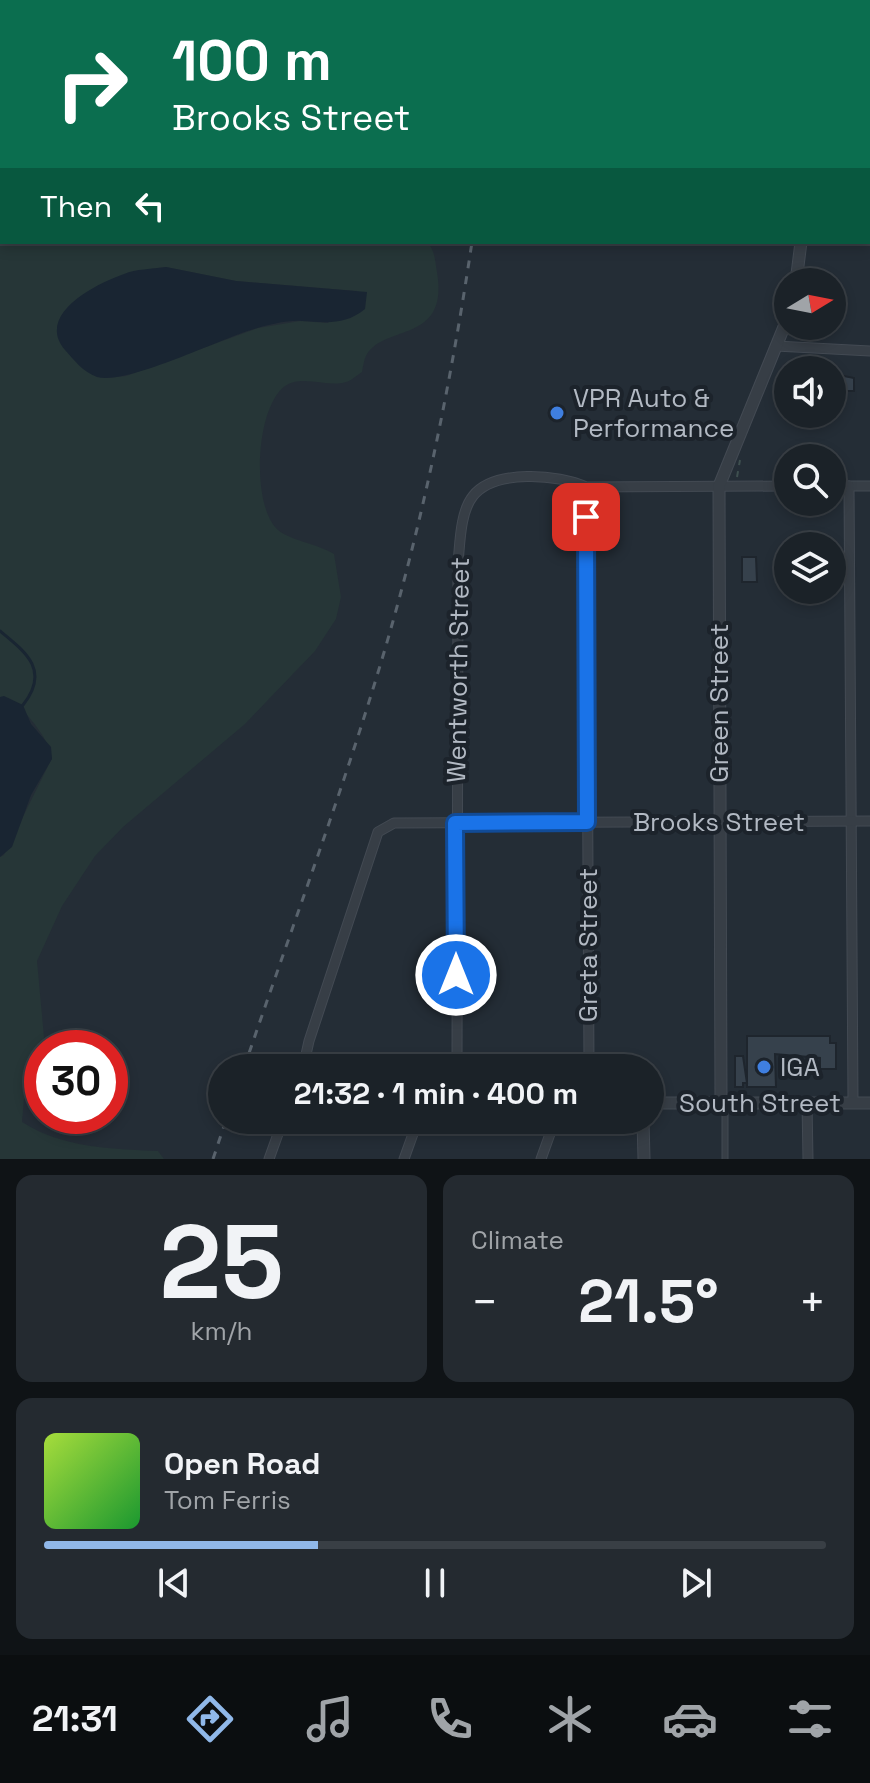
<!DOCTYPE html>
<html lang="en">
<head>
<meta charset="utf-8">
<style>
  body { margin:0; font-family:"Space Grotesk",sans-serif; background:#242a30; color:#f1f3f6; height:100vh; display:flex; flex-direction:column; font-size:30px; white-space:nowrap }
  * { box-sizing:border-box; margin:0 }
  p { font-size:26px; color:#a0a4a8 }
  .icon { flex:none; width:44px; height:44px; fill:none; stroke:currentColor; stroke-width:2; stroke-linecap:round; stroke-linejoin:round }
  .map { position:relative; height:1159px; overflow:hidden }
  .details { display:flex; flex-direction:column; gap:16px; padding:16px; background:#0f1316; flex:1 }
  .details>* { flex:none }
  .hud { position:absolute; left:0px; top:0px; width:870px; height:244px; box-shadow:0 4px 12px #0003,0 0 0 2px #393f45; background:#0b6e4f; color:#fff; overflow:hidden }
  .needle { width:52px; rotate:80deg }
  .tools { position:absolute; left:774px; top:268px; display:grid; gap:16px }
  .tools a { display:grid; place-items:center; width:72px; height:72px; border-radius:50%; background:#1b2228; box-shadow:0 4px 12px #0003,0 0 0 2px #393f45; font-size:40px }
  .speed { position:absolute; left:24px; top:1030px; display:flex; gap:16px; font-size:40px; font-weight:700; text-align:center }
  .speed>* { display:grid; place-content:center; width:104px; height:104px; border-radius:50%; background:#1b2228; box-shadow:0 4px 12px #0003,0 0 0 2px #393f45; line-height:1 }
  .speed .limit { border:12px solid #d22; background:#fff; color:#111 }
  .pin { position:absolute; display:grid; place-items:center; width:68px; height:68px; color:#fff; margin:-34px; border-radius:16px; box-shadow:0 4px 12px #0006 }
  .me { position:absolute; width:88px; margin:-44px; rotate:0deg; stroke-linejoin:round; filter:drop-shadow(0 0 6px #0008) }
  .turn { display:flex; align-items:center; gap:28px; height:168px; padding:0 40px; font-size:36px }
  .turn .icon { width:104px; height:104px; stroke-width:2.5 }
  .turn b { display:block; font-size:56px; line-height:68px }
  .then { display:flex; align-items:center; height:76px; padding:0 40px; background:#0003; gap:16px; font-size:30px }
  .big { font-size:60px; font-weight:800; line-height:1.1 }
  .details .widget { flex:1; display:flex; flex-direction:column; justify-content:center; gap:12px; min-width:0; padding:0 28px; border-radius:16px; background:#242a30 }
  .details .dial { align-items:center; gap:0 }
  .dial b { font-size:104px; line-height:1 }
  .song { display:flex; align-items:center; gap:24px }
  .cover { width:96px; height:96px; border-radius:12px; background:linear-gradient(135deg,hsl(80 70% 55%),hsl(130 70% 35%)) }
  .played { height:8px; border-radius:4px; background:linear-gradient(90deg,#90b8e9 35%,#393f45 35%) }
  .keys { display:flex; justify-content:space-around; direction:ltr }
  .heat { display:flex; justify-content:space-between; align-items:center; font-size:44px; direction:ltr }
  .details .tiles { flex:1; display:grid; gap:16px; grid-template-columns:1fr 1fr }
  .widget:last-child { grid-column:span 2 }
  .trip { position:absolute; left:208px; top:1054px; width:456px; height:80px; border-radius:40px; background:#1b2228; box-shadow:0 4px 12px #0003,0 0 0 2px #393f45; font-weight:800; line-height:80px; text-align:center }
  .tabs { display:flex; height:128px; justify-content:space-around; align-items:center; background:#0b0e10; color:#a0a4a8 }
  .tabs .icon { width:56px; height:56px }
  .tabs .current { color:#90b8e9 }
  .tabs b { font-size:36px; color:#f1f3f6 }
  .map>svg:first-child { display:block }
</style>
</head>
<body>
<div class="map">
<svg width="870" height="1159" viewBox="0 0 870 1159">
  <rect width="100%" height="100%" fill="#242d36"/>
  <path fill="#263637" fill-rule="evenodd" d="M0,0H55L2,2V242H427C435,250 435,261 437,272C449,343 386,324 367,354C364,359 363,367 362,372C357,375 351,381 346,382C328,388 303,374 285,386C255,408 251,506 278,530C291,541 316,543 334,554L341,597L336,619L315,651L245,724L123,827L95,856L62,906L37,961L44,1037L41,1054L25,1087L22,1122C63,1148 111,1149 158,1151L164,1159H0V857L4,855L52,758C51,741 18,697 0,697ZM166,267L236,281L357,291L328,323L300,321L258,328L126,376L107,378L66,310C98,285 125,271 166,267Z"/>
  <g fill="#192532">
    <path d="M166,267L236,281L367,292L365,309C344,326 326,322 302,321C287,320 268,325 254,329C219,339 128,385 97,377C83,372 74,360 65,350C35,315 95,284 124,274C136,269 152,269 166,267Z"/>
    <polygon points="4,696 23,705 31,724 51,747 52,759 31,795 12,847 0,857 0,697"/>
  </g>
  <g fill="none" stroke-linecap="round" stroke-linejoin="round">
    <g stroke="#192532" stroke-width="3">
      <polyline points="0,71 2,71"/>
      <polyline points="0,213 2,210"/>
      <path d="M0,631C27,653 50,671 23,705"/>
    </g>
  </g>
  <g fill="#36414c" stroke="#1e252d" stroke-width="2">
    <polygon points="839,375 854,378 854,391 839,391"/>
    <polygon points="742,557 756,557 757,582 742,582"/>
    <polygon points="747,1036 830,1036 830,1043 836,1043 836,1069 820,1069 820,1058 775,1054 776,1087 747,1087"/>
    <polygon points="735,1056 743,1056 747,1083 743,1083 743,1087 735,1087"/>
  </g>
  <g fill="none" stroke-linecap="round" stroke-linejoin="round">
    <g stroke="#434a53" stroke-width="7">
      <polyline id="service" points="725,1104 725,1159"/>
    </g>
    <g stroke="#434a53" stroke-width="11">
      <g id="minor">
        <polyline points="868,214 870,214"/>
        <polyline points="776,346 870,351"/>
        <polyline points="832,486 870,486"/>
        <polyline points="849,486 853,1103"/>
        <polyline points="586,487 589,1068"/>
        <polyline points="308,1058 322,1064 589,1063"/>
        <path d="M457,1063L458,563C460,544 460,512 473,496C494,469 559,474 586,487L788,486"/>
        <polyline points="303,1068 309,1041 378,832 394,823 870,821"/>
        <polyline points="807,1103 808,1159"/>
        <polyline points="269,1159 283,1120"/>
        <polyline points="404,1159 418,1120"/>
        <polyline points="541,1159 555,1120"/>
      </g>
    </g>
    <g stroke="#434a53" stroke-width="13">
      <g id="tertiary">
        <polyline points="832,2 832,0"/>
        <polyline points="796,282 801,242"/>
        <polyline points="650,1103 870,1103"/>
        <polyline points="721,1103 719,486 788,317"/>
        <polyline points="643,1120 644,1159"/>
      </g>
    </g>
    <polyline stroke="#3e4f4f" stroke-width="2" stroke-dasharray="6 6" stroke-linecap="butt" points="737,477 740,460"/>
    <use href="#service" stroke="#373e46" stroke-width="5"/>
    <use href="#minor" stroke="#373e46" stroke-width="9"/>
    <use href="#tertiary" stroke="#373e46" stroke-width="11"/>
    <g stroke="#59636d" stroke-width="3" stroke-dasharray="8 8" stroke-linecap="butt">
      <polyline points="513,2 513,0"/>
      <path d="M244,1068C288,938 336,810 376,679C420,536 450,389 472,242"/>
      <polyline points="213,1159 226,1120"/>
    </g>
  </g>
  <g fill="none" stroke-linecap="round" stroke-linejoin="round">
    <g stroke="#114b97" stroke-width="20">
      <polyline id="route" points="456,975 455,823 587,822 586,517"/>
    </g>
    <use href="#route" stroke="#1a73e8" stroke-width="14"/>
  </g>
  <g fill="#3f7fe0" stroke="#1c232b" stroke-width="3">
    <circle cx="557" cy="413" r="8"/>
    <circle cx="764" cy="1067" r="8"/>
  </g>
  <g text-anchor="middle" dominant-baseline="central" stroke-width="8" stroke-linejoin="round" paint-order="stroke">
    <g font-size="26" fill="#b2b9c3" stroke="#1c232b" text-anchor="start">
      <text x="573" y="398">VPR Auto &amp;<tspan x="573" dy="30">Performance</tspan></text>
      <text x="780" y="1067">IGA</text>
    </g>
    <g font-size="26" fill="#b2b9c3" stroke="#1c232b">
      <text transform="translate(458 670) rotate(-89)">Wentworth Street</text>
      <text transform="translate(719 703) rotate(-90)">Green Street</text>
      <text x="719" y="822">Brooks Street</text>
      <text transform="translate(588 945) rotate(-90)">Greta Street</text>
      <text x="760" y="1103">South Street</text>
    </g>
  </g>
</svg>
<div class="tools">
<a><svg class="needle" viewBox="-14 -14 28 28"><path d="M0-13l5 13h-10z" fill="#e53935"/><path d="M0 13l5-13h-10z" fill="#a0a4a8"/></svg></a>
<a><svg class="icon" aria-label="sound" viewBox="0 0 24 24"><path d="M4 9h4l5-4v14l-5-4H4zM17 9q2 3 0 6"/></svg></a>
<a><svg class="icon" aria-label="search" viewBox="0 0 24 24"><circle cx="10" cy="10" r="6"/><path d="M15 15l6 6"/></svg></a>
<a><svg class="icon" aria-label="layers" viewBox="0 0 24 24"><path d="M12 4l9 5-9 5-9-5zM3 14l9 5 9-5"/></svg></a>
</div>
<div class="speed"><div class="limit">30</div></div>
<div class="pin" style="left:586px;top:517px;background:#d93025"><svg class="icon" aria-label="arrive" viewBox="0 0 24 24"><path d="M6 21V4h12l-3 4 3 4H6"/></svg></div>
<svg class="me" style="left:456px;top:975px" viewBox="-20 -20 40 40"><circle r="17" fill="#1a73e8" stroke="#fff" stroke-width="3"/><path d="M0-11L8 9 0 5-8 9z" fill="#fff"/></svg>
<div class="trip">21:32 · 1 min · 400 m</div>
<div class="hud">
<div class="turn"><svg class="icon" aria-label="right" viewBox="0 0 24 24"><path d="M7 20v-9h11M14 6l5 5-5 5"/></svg><div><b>100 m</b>Brooks Street</div></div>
<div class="then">Then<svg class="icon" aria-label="left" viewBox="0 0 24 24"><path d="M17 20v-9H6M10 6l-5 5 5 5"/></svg></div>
</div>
</div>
<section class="details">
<div class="tiles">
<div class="widget dial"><b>25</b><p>km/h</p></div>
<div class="widget"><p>Climate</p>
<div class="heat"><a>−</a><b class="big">21.5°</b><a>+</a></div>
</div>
<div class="widget">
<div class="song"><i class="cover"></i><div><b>Open Road</b><p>Tom Ferris</p></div></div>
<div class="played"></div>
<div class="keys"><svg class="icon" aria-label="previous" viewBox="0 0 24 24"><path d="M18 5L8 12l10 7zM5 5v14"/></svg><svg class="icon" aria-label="pause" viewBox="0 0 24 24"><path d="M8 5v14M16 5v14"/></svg><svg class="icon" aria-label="next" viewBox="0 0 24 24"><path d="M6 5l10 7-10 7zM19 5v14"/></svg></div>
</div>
</div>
</section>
<nav class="tabs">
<b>21:31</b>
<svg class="icon current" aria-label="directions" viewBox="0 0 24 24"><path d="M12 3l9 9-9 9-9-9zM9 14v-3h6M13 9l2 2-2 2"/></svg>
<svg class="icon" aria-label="music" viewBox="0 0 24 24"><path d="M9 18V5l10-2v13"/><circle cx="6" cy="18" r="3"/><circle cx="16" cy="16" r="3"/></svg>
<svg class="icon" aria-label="phone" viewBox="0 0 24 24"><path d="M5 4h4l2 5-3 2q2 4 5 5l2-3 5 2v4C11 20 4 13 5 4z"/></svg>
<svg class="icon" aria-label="climate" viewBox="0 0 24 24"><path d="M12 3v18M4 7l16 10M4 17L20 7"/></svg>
<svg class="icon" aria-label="car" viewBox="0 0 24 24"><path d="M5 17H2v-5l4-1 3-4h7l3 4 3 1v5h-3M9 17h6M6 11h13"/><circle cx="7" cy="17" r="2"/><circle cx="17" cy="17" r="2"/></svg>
<svg class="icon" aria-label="filters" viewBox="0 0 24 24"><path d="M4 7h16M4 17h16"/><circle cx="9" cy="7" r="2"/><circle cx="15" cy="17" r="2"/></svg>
</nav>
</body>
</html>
